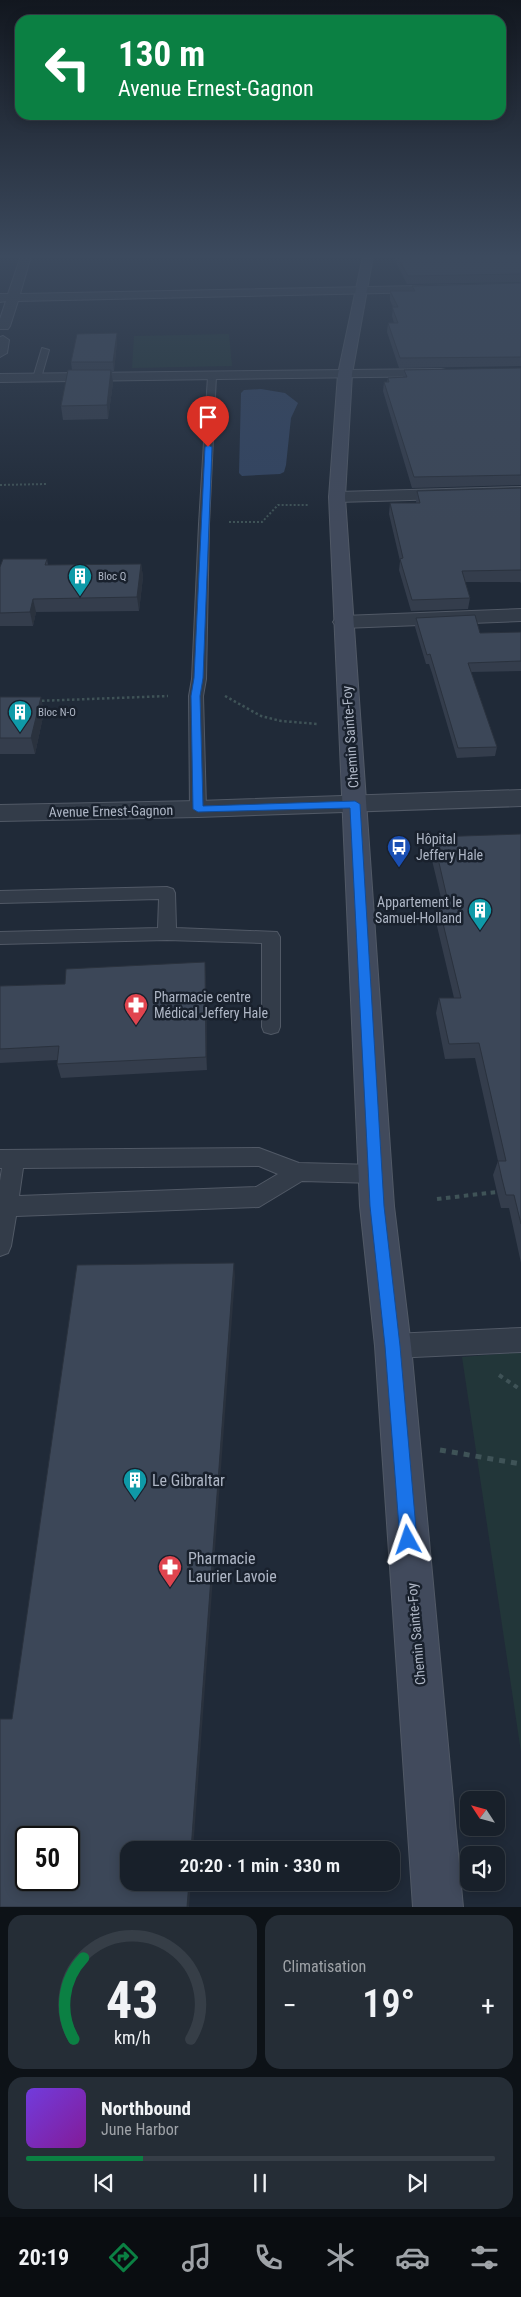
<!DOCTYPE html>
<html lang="fr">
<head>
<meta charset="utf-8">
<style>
  body { margin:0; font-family:"Roboto Condensed",sans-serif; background:#252d36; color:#f1f3f6; height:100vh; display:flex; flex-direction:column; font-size:19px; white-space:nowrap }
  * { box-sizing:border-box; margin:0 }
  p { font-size:16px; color:#9fa3a8 }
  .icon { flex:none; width:28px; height:28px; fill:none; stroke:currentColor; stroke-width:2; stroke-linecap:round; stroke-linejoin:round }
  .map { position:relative; height:1907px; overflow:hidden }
  .panel { display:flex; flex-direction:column; gap:8px; padding:8px; background:#0d1217; flex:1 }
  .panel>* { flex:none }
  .hud { position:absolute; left:15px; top:15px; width:491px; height:105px; border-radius:15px; box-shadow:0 2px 12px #0003,0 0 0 1px #363e47; background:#0b8043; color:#fff; overflow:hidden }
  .needle { width:32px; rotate:306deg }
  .fabs { position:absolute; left:460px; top:1791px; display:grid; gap:10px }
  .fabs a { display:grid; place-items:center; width:45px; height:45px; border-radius:10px; background:#18202a; box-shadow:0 2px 12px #0003,0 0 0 1px #363e47; font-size:25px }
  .speed { position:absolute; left:15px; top:1826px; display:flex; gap:10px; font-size:25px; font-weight:700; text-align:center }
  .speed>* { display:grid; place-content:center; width:65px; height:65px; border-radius:50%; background:#18202a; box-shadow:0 2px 12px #0003,0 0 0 1px #363e47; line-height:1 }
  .speed .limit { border:2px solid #111; border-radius:8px; background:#fff; color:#111 }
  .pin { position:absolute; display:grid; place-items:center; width:42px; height:42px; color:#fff; margin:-51px -21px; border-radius:50% 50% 50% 0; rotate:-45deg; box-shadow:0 0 5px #0007 }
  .pin .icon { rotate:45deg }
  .me { position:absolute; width:55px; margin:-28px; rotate:355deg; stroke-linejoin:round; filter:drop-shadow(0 0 4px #0008) }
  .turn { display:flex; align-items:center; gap:18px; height:105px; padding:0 20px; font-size:22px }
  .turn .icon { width:65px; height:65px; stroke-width:2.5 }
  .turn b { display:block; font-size:35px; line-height:42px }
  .big { font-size:38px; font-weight:600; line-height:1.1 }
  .panel .widget { flex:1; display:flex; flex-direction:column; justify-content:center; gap:8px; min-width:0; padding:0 18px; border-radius:15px; background:#252d36 }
  .panel .dial { align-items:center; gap:0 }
  .dial svg { height:130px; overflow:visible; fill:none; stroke:#363e47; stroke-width:7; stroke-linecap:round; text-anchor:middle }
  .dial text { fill:#f1f3f6; stroke:none }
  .song { display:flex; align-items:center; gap:15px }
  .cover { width:60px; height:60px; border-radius:8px; background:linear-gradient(135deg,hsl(260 70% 55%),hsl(290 70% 35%)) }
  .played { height:5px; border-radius:2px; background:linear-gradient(90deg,#0b8043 25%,#363e47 25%) }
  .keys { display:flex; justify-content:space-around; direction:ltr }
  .heat { display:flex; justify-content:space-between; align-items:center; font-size:28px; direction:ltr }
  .panel .tiles { flex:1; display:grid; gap:8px; grid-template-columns:1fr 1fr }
  .widget:last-child { grid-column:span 2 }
  .trip { position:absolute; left:120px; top:1841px; width:280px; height:50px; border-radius:15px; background:#18202a; box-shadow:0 2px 12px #0003,0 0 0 1px #363e47; font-weight:600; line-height:50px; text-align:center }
  .tab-bar { display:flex; height:80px; justify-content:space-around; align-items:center; background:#0a0d11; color:#9fa3a8 }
  .tab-bar .icon { width:35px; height:35px }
  .tab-bar .selected { color:#0b8043 }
  .tab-bar b { font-size:22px; color:#f1f3f6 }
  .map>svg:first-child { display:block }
</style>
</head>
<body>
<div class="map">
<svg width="521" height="1907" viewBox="0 0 521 1907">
  <rect width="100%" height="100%" fill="#202a38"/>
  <g fill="#223639">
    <polygon points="229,334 232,366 132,368 134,336"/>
    <polygon points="521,1352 521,1752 462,1357"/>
  </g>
  <polygon fill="#324461" points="261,389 285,393 298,403 291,418 286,465 284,472 280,474 242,476 239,473 241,393 244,390"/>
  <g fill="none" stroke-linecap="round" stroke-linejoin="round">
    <g stroke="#515966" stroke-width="2">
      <g id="service">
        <polygon points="42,348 49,350 41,378 37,381 33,378"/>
        <polygon points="212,373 216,376 209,524 206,679 203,696 206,809 203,813 193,813 190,809 189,696 192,679 199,524 208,376"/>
        <polygon points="167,887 173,889 175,893 176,928 277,932 280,937 280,1027 278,1032 271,1034 264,1032 262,1027 262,943 167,940 0,944 0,932 158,928 159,899 0,903 0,891"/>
        <path d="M259,1148L299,1163L375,1165L382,1167L385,1174L382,1181L375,1183L302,1181L259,1207L16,1216L11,1246L8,1253L0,1256V1181L2,1168H0V1150ZM259,1166L278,1174L256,1187L19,1196L23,1168Z"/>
        <polygon points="521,1328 521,1352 393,1358 385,1354 381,1346 385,1338 393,1334"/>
      </g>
    </g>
    <g stroke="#515966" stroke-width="2">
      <g id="minor">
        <polygon points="21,256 31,256 20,294 521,284 521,290 18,301 10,326 8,329 0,329 0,319 6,301 0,302 0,294 8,294"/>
        <polygon points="3,336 9,340 7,353 0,357 0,337"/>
        <polygon points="441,369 446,370 448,373 446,376 0,382 0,374"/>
        <polygon points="521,487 521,497 337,502 331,501 329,497 331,493 337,492"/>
        <polygon points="521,609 521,621 343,628 336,626 333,622 336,618 343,616"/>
        <polygon points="521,790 521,806 198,817 0,821 0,805 198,801"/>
      </g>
    </g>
    <g stroke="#515966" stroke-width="2">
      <polygon id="secondary" points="363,256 373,256 352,374 345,497 394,1206 411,1346 463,1907 413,1907 375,1346 360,1206 329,497 338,374"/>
    </g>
    <g stroke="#3f5357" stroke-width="2" stroke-dasharray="2 2" stroke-linecap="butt">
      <polyline points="0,485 47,484"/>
      <polyline points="229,522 262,522 278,505 309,505"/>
    </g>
    <g stroke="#3f5357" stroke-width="2.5" stroke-dasharray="2.5 2.5" stroke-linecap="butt">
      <polyline points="225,696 261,716 281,721 318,724"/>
      <polyline points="37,701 168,696"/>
    </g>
    <g stroke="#3f5357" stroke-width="4" stroke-dasharray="4.5 4.5" stroke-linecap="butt">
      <polyline points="437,1199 497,1192"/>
      <polyline points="499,1375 521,1390"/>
    </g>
    <polyline stroke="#3f5357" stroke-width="5" stroke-dasharray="6 6" stroke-linecap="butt" points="440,1450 521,1464"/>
    <use href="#service" fill="#333c49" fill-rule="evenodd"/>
    <use href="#minor" fill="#333c49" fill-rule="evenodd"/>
    <use href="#secondary" fill="#414a5c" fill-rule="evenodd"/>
  </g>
  <g fill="#343d4c">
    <polygon points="393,256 521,256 521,282 407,284"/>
    <polygon points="521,283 521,366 399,368 387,332 388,323 394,323 392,316 393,307 390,300 390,291 412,291 412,286"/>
    <polygon points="117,333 117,342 114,371 112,371 113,383 108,419 63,420 61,406 72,370 71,362"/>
    <polygon points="521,368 521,485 412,488 383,391 384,382 387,382 388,378 403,377 404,370"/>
    <polygon points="521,488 521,583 520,582 465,582 470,598 468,609 411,611 399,570 400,561 389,514 390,503 416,503 417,491"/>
    <polygon points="47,559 48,565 141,564 143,577 139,611 36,612 33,626 0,626 0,567"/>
    <polygon points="416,618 480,633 521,632 521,671 471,672 497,747 495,756 457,758 432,673 429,664 426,664 415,627"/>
    <polygon points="0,697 44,712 35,754 0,754"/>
    <polygon points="521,834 521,1263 509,1208 501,1208 497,1192 493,1175 498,1161 475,1058 445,1059 436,1013 439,998 454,998 436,922 439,907 443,906 430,852 433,837"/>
    <polygon points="206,976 207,1070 61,1078 57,1064 58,1060 0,1063 0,986 65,984"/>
  </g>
  <g fill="#2a323e">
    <polygon points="117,333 117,342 114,371 113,362"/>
    <polygon points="111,370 113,383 108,419 107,405"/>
    <polygon points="141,564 143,577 139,611 137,597"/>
    <polygon points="33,599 36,612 33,626 30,612"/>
    <polygon points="41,697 44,712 35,754 31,738"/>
    <polygon points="205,962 206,976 207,1070 206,1057"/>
    <polygon points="234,1263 235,1277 193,1850 191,1850"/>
    <polygon points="189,1882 191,1882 189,1907 187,1907"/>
  </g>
  <g fill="#3c4758" stroke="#2a323e" fill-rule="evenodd">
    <polygon points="397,256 521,256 521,274 408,276"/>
    <polygon points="521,283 521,357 400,358 388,323 398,323 392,307 398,307 390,291 415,291 412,286"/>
    <polygon points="117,333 113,362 71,362 77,334"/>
    <polygon points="521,368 521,475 414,477 384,382 389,382 388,378 407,377 404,370"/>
    <polygon points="68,370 111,370 107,405 61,406"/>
    <polygon points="521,488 521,570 462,571 470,598 412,600 400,559 403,558 390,503 420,503 417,491"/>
    <polygon points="3,559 47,559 45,565 141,564 137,597 33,599 30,612 0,613 0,567"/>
    <polygon points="475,615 480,633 521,632 521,661 468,663 497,747 458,748 433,664 430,654 427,655 416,618"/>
    <polygon points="0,697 41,697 31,738 0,738"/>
    <polygon points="521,834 521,1224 514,1195 506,1195 502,1179 498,1161 506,1161 479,1043 449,1044 439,998 461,998 439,907 449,906 433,837"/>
    <polygon points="205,962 206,1057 57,1064 59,1046 0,1049 0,986 65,984 66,969"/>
    <path d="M234,1263L191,1850H129V1882H189L187,1907H0V1719H12L77,1265ZM26,1838H69V1880H26Z"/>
  </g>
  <linearGradient id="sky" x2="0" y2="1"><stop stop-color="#12171f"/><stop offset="0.49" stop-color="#3c4a5e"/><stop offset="1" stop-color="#3c4a5e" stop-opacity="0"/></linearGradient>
  <rect width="521" height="523" fill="url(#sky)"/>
  <polygon fill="#1a73e8" stroke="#114b97" points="208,445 212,447 203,678 200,696 203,806 355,801 360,804 384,1206 400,1346 417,1540 414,1546 408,1549 402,1546 400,1540 385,1346 370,1206 350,808 198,812 193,809 191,696 194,678 205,447"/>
  <defs>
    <g id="building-pin" transform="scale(1.25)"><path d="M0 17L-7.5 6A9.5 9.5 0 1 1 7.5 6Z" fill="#0f9aa8" stroke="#19212d"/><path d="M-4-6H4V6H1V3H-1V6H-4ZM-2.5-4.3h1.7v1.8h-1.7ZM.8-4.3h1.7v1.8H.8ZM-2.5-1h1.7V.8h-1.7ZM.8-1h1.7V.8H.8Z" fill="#fff"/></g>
    <g id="bus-pin" transform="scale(1.25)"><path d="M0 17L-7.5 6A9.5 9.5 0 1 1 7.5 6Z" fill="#1a4fb4" stroke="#19212d"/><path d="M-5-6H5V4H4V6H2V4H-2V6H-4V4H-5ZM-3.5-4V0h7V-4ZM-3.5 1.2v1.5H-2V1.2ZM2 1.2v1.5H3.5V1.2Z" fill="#fff"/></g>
    <g id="pharmacy-pin" transform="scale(1.25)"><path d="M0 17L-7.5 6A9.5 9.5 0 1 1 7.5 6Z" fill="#e0444e" stroke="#19212d"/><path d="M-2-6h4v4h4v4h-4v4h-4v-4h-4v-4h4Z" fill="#fff"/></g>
  </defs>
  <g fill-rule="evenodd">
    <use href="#building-pin" x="80" y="576"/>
    <use href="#building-pin" x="20" y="712"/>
    <use href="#bus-pin" x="399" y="847"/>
    <use href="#building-pin" x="480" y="910"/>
    <use href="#pharmacy-pin" x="136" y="1005"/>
    <use href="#building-pin" x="135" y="1480"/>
    <use href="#pharmacy-pin" x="170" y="1567"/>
  </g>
  <g text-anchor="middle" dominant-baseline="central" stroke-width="5" stroke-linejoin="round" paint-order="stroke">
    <g font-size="11" fill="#aeb6c5" stroke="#19212d" text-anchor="start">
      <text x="98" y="576">Bloc Q</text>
      <text x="38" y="712">Bloc N-O</text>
    </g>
    <g font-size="14" fill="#aeb6c5" stroke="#19212d">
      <text transform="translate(350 737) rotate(-94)">Chemin Sainte-Foy</text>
      <text transform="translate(111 811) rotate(-1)">Avenue Ernest-Gagnon</text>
      <text transform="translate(416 1634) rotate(-95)">Chemin Sainte-Foy</text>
    </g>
    <g font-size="14" fill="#aeb6c5" stroke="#19212d" text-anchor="start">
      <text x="416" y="839">Hôpital<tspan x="416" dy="16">Jeffery Hale</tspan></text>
      <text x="462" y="902" text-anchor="end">Appartement le<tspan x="462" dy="16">Samuel-Holland</tspan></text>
      <text x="154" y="997">Pharmacie centre<tspan x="154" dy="16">Médical Jeffery Hale</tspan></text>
    </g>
    <g font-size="16" fill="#aeb6c5" stroke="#19212d" text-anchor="start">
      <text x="152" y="1480">Le Gibraltar</text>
      <text x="188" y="1558">Pharmacie<tspan x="188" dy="18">Laurier Lavoie</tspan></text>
    </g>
  </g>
</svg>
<div class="fabs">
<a><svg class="needle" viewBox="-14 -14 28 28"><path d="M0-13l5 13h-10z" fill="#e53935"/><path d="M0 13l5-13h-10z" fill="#9fa3a8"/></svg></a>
<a><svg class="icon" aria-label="sound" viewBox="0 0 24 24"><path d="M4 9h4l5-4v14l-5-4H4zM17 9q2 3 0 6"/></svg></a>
</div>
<div class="speed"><div class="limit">50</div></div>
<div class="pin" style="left:208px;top:447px;background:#d93025"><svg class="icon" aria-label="arrive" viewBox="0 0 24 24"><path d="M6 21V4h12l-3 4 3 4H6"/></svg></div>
<svg class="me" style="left:408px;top:1540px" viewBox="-20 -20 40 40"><path d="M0-17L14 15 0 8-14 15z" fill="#1a73e8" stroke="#fff" stroke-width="4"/></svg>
<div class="trip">20:20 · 1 min · 330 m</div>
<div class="hud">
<div class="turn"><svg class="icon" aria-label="left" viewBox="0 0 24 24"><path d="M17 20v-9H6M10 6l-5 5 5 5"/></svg><div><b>130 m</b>Avenue Ernest-Gagnon</div></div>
</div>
</div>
<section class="panel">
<div class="tiles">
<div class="widget dial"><svg viewBox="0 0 100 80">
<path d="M14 69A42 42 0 1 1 86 69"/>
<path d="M14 69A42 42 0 0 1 20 19" stroke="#0b8043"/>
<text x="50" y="56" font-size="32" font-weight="700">43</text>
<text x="50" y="72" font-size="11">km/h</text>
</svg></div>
<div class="widget"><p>Climatisation</p>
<div class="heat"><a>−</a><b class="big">19°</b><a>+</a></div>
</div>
<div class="widget">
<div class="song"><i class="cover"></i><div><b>Northbound</b><p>June Harbor</p></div></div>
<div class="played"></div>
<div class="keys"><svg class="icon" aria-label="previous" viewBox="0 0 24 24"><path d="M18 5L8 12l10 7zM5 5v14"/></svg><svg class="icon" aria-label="pause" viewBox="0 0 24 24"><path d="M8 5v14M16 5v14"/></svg><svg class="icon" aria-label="next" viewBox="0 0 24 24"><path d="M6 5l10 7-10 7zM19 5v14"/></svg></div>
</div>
</div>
</section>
<nav class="tab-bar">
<b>20:19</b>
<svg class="icon selected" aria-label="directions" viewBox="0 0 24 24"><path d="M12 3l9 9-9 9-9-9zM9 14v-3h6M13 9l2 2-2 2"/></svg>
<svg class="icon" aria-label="music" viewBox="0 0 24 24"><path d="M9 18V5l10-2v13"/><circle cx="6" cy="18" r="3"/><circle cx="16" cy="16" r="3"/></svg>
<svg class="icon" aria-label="phone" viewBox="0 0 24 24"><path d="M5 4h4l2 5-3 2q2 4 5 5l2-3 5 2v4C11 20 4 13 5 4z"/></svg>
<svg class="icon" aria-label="climate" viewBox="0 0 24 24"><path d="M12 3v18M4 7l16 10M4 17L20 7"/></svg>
<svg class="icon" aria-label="car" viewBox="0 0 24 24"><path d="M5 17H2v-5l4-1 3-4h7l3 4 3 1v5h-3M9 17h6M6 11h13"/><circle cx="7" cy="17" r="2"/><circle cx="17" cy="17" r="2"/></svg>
<svg class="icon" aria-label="filters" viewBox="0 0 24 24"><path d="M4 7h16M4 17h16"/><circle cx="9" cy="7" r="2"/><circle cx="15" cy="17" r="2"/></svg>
</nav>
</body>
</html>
